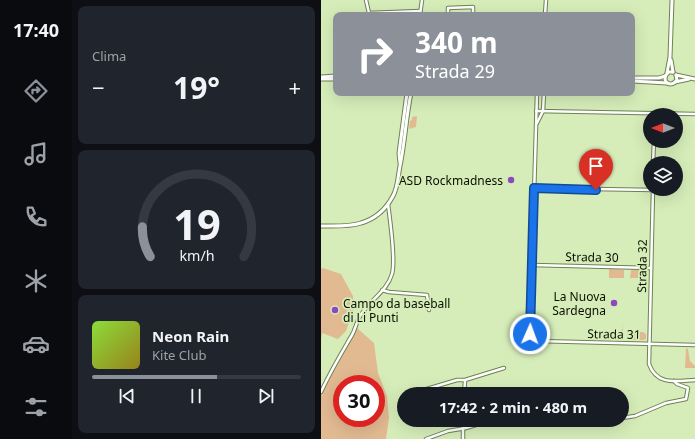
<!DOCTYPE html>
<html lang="it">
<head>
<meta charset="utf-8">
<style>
  body { margin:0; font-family:"Noto Sans",sans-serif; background:#20242c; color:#f1f3f6; height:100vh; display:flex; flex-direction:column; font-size:15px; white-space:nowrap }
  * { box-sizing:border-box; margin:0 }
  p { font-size:13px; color:#9ea1a6 }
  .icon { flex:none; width:22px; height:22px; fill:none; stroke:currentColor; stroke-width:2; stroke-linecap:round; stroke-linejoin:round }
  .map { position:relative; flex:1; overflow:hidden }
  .panel { display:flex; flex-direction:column; gap:6px; padding:6px; background:#0d0f14; width:249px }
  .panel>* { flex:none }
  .banner { position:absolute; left:12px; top:12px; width:302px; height:84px; border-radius:8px; box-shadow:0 4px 16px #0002; background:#8c9099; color:#fff; overflow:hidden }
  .needle { width:26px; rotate:270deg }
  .tools { position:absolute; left:322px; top:108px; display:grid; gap:8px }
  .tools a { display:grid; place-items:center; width:40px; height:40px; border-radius:50%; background:#171b24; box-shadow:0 4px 16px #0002; font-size:20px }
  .speed { position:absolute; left:12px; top:375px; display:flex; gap:8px; font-size:20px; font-weight:700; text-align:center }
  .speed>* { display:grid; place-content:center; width:52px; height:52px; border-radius:50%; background:#171b24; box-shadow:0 4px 16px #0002; line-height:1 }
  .speed .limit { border:6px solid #d22; background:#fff; color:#111 }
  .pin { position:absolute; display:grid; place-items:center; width:34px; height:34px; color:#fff; margin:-41px -17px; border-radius:50% 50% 50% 0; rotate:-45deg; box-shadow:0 0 4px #0007 }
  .pin .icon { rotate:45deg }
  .me { position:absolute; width:44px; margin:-22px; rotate:2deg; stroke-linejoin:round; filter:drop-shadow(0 0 3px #0008) }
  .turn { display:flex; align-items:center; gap:14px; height:84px; padding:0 16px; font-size:18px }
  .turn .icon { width:52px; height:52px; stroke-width:2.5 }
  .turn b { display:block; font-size:28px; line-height:34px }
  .big { font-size:30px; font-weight:700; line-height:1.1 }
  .panel .widget { flex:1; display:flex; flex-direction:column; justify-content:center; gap:6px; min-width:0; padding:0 14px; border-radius:8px; background:#20242c }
  .panel .dial { align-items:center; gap:0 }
  .dial svg { height:104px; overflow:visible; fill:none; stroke:#363941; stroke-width:7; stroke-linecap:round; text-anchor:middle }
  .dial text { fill:#f1f3f6; stroke:none }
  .song { display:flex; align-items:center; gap:12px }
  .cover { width:48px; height:48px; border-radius:6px; background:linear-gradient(135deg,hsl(90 70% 55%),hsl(50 70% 35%)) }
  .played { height:4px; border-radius:2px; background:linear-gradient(90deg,#8c9099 60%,#363941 60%) }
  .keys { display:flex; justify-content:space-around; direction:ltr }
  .heat { display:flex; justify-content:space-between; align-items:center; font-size:22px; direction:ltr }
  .trip { position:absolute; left:76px; top:387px; width:232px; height:40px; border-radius:20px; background:#171b24; box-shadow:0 4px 16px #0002; font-weight:700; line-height:40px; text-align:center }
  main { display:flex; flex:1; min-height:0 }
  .dock { display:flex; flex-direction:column; width:72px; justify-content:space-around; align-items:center; background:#090b0e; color:#9ea1a6 }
  .dock .icon { width:28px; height:28px }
  .dock .current { color:#8c9099 }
  .dock b { font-size:18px; color:#f1f3f6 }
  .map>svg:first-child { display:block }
</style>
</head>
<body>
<main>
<nav class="dock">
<b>17:40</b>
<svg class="icon current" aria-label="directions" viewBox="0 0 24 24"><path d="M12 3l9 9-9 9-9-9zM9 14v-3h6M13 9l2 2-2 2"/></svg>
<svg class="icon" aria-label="music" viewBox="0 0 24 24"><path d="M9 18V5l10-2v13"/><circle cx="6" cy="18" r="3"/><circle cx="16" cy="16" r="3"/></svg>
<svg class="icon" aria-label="phone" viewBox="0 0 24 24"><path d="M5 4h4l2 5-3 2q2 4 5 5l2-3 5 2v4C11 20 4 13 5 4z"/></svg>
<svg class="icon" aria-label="climate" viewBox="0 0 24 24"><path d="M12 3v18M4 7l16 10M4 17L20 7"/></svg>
<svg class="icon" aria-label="car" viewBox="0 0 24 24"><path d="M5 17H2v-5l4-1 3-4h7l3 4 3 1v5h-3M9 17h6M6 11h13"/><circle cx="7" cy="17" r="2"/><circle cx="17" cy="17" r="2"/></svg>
<svg class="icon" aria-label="filters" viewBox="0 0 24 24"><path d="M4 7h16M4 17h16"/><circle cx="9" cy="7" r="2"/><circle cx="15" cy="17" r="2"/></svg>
</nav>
<section class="panel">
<div class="widget"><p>Clima</p>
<div class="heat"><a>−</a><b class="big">19°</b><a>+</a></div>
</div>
<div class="widget dial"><svg viewBox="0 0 100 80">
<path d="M14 69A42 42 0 1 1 86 69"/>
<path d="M14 69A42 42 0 0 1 8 46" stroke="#8c9099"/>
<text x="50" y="56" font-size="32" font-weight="700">19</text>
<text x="50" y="72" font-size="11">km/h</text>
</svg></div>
<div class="widget">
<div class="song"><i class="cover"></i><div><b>Neon Rain</b><p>Kite Club</p></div></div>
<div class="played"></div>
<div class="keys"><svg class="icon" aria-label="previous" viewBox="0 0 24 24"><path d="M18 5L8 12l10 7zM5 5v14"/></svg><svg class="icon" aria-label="pause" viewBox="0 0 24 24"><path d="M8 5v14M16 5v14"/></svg><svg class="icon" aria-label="next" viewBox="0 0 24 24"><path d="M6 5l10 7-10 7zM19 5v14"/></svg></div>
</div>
</section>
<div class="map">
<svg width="374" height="439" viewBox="0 0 374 439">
  <rect width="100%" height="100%" fill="#d6edb9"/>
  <g fill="#e2ba92" fill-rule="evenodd">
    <polygon points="96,116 95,127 88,129 89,121 91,120 91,117"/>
    <polygon points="2,268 20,274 32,296 33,309 25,331 17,339 1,333 0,340 0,269"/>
    <polygon points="288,269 303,270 303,278 288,278"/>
    <polygon points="310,270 324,270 326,272 327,276 323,278 309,278"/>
    <polygon points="301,325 302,326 302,339 284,339 285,331 299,332 302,328"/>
    <path d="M36,328L53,343L57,373L66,396L68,418L65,439H0V390L16,357ZM21,384H55V418H21Z"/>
    <polygon points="306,332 322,332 325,334 325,339 322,340 306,340"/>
    <polygon points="365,348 367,349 369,361 374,366 374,368 364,368"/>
  </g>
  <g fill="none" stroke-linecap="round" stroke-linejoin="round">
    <g stroke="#6e8253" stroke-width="4.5">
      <g id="minor">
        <polyline points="45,0 48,13 99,11"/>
        <polyline points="99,15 101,0"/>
        <polyline points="127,15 127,8 152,7 152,15"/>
        <polyline points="224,15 225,0"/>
        <polyline points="216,93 209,334 211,339 216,341 374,345"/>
        <polyline points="215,111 374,114"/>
        <polyline points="216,123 222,111 223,93"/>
        <polyline points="332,163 333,141"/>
        <polyline points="213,188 332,190"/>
        <path d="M332,189L328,364C336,386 355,381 374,380"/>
        <polyline points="212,265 330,268"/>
        <polyline points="61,290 68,292 106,295 108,310"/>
        <path d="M0,392C9,372 20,354 31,335C34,330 35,324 38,318C46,302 66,292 71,274C75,260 69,220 67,204"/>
        <polyline points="89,394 136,380 144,380 183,368"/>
        <polyline points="143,394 144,381"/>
        <polyline points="81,398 83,397"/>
        <polyline points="301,418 314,416 345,403 365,399 367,388 356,384 353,381"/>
        <path d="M218,420C245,425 266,427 293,420"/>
        <polyline points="105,439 127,431 145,428 171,420"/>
        <polyline points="142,439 142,420"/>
      </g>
    </g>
    <g stroke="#6e8253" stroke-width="5">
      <g id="tertiary">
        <polyline points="350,60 352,72"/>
        <path d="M352,72H348L345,75C342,81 347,86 353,83L356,80L355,75"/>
        <polyline points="346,73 349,57 351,0"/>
        <polyline points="355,75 374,79"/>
        <polyline points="0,77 15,76"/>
        <polyline points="311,78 338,78 344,76"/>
        <polyline points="0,79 15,79"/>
        <polyline points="311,81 346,83"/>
        <polyline points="354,82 368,79"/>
        <polyline points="79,163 78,153 86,93"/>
        <path d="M0,226C13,226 28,227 40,223C54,219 65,209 72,196C77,187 77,176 79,166C84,142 85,117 90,93"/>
      </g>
    </g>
    <use href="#minor" stroke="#fff" stroke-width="2.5"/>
    <use href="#tertiary" stroke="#fff" stroke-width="3"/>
  </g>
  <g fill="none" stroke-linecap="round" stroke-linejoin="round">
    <g stroke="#114b97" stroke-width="10">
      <polyline id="route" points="209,334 213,188 275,190"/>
    </g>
    <use href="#route" stroke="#1a73e8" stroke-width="7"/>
  </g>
  <g fill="#8a49be" stroke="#d6edb9" stroke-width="1.5">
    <circle cx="190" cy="180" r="4"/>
    <circle cx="293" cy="303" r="4"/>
    <circle cx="14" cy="310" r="4"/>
  </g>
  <g text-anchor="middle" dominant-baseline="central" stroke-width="3.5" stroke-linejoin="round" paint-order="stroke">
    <g font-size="12" fill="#091001" stroke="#d6edb9" text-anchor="end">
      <text x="182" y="180">ASD Rockmadness</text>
      <text x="285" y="296">La Nuova<tspan x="285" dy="14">Sardegna</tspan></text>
      <text x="22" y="303" text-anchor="start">Campo da baseball<tspan x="22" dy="14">di Li Punti</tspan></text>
    </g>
    <g font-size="12" fill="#091001" stroke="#d6edb9">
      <text transform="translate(271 257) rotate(1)">Strada 30</text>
      <text transform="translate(321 266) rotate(-89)">Strada 32</text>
      <text transform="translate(293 334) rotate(1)">Strada 31</text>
    </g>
  </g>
</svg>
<div class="tools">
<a><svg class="needle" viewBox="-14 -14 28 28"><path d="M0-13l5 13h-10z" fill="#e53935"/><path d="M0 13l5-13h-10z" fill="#9ea1a6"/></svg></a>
<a><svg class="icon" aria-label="layers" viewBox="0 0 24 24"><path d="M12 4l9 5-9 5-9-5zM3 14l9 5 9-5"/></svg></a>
</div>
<div class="speed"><div class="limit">30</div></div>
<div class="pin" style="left:275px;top:190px;background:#d93025"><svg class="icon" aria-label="arrive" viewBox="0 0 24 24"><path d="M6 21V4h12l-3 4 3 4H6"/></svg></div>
<svg class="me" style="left:209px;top:334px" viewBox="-20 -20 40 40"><circle r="17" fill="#1a73e8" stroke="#fff" stroke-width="3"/><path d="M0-11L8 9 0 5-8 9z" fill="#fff"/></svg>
<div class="trip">17:42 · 2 min · 480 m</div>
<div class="banner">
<div class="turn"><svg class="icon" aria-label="right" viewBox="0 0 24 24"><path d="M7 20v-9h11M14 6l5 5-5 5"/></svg><div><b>340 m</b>Strada 29</div></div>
</div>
</div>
</main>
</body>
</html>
